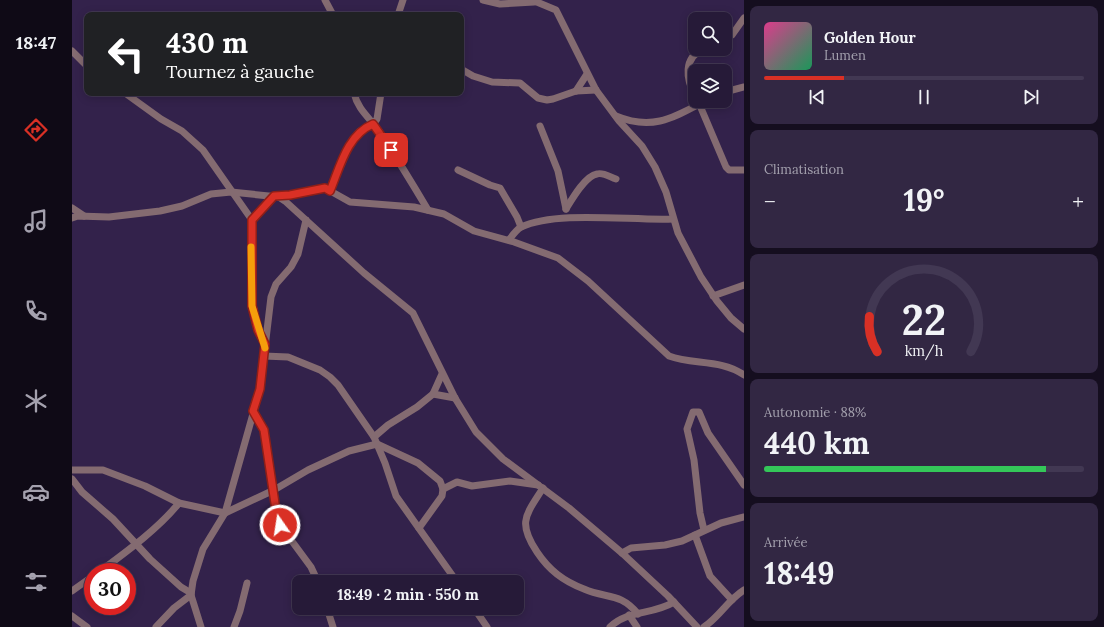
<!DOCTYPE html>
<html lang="fr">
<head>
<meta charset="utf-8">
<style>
  body { margin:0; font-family:Lora,serif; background:#322743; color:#f1f3f6; height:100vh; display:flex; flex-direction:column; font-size:15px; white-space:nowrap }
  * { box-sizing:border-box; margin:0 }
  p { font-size:13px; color:#a4a1ae }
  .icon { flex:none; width:22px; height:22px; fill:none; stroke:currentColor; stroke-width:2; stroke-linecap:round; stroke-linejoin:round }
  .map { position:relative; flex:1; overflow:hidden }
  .side { display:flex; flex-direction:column; gap:6px; padding:6px; background:#150e1f; width:360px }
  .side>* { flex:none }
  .hud { position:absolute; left:12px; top:12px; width:380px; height:84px; border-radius:8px; box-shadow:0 2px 10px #0003,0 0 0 1px #423853; background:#202124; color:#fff; overflow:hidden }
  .tools { position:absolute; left:616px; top:12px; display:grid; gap:8px }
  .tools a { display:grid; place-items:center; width:44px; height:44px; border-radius:8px; background:#261a38; box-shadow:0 2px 10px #0003,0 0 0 1px #423853; font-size:20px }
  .speed { position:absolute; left:12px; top:563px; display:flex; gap:8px; font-size:20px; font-weight:700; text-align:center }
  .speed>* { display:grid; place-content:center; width:52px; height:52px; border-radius:50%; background:#261a38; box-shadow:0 2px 10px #0003,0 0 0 1px #423853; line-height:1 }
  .speed .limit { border:6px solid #d22; background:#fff; color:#111 }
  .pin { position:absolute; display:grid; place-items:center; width:34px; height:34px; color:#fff; margin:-17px; border-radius:8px; box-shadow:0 2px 6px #0006 }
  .me { position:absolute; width:44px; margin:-22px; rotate:347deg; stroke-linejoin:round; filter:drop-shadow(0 0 3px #0008) }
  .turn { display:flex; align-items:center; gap:14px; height:84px; padding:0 16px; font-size:18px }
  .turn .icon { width:52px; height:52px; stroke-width:2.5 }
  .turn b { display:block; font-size:28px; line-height:34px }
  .big { font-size:30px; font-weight:800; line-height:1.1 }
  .side .card { flex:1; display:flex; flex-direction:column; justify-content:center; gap:6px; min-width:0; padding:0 14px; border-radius:8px; background:#322743 }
  .side .dial { align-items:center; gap:0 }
  .dial svg { height:104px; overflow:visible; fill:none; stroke:#423853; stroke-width:7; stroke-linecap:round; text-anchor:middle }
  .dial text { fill:#f1f3f6; stroke:none }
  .song { display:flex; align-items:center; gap:12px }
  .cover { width:48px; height:48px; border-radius:6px; background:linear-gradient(135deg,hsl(330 70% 55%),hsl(150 70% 35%)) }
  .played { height:4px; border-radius:2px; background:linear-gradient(90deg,#d93025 25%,#423853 25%) }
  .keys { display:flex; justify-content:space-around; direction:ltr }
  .heat { display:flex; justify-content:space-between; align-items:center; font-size:22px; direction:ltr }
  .charge { height:6px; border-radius:3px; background:linear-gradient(90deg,#34c759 88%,#423853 0) }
  .trip { position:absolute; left:220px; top:575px; width:232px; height:40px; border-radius:8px; background:#261a38; box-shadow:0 2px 10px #0003,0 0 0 1px #423853; font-weight:800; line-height:40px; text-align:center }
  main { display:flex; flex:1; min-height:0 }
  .menu { display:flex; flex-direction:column; width:72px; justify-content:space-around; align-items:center; background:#0f0a16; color:#a4a1ae }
  .menu .icon { width:28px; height:28px }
  .menu .on { color:#d93025 }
  .menu b { font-size:18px; color:#f1f3f6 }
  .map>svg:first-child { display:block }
</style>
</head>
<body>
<main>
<nav class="menu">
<b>18:47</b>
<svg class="icon on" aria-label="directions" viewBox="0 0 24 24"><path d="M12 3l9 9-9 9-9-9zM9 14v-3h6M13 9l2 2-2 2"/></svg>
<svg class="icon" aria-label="music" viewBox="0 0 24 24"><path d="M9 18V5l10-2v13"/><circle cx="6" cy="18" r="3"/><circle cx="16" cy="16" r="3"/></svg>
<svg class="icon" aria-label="phone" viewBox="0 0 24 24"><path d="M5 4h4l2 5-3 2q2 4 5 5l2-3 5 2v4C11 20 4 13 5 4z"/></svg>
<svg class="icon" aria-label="climate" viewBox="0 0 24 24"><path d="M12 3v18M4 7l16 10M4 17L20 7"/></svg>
<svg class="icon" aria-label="car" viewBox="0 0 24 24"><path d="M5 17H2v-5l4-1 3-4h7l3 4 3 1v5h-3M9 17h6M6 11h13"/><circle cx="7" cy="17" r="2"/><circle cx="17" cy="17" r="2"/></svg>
<svg class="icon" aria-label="filters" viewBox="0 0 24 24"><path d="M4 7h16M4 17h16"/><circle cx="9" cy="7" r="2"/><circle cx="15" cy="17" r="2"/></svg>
</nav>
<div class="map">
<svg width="672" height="627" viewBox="0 0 672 627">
  <rect width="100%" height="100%" fill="#33224b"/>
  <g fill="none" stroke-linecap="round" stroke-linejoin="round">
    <g stroke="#846b71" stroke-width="7">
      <polyline points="253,0 261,15"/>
      <polyline points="411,0 428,4 462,2"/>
      <polyline points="460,0 484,10 524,90 547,121 570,146 583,167 594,192 606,233 629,277 645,301 659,318 672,329"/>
      <polyline points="326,15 331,0"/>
      <polyline points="653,40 660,35 672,18"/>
      <polyline points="0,51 15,66"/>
      <polyline points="389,69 401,76 420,82 448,83 466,98 475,100 481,99 504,91 524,90"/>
      <polyline points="504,91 515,74"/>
      <polyline points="653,92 672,87"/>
      <polyline points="53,93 89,119 110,131 131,150 180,220"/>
      <path d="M282,93C286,110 297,117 307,131C324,157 340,183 356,210"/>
      <path d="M623,96C614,79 611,58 631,49"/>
      <polyline points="626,101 654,167 657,170 672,170"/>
      <path d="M544,116C580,131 601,118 633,101"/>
      <polyline points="468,126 486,171 494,209"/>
      <polyline points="386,170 418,185 428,188 445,217 449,227"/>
      <polyline points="258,191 279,142 288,131 301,124 305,119 309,93"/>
      <path d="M207,197L253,188L278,202L342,207L372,214L402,231L442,242L486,258L516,281L597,356C621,365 649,359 672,375"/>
      <polyline points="0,208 12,216"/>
      <path d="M494,209C500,199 513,176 525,174C531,172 538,177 544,179"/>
      <polyline points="0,218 6,216 37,217 88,211 110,206 139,194 159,192 207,197 213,201 292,273 341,313 383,398 404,432 431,459 497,508 550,553 596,596 625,627"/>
      <path d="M437,240C440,236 444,230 449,227C486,210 559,221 601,219"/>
      <polyline points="641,296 672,285"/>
      <path d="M193,344C174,306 179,262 180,220L202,196"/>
      <polyline points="192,356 216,357 248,370 258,377 266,385 302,437 313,463 324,496 385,582"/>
      <polyline points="361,394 383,398"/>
      <polyline points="181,411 192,430 204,510 208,525 239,567 246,582"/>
      <polyline points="302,437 316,425 345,407 361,394 370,374"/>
      <polyline points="0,470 31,470 73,486 107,503 153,513 202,490 236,470 277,451 305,444 346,463 368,481 371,489 370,496 347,528"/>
      <polyline points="0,479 10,492 41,519 78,559 109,587 119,593"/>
      <path d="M471,488C454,515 445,522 465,552C477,570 491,581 512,589C535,599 548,592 566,614"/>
      <polyline points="371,489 385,482 400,486 438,481 466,485"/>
      <polyline points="632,530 628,513 622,460 615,429 621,412 627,412 636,433 672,485"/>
      <polyline points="623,535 638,576 660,600"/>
      <polyline points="550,553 559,548 593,545 610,541 649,523 672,517"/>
      <path d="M27,572C54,552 86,529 107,503"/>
      <polyline points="0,591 21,576"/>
      <polyline points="255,608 261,627"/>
      <polyline points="402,608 415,627"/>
      <polyline points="557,615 565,627"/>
      <polyline points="0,616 15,627"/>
      <polyline points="84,627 102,608 119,595"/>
      <polyline points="129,627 119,595 121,581 131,549 153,513 168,460 188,389 199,297 204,284 219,267 226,254 234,220"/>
      <polyline points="162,627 168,611 175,583"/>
      <path d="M538,627C555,610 581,615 602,602"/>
      <path d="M632,627C648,616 656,600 672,590"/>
    </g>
  </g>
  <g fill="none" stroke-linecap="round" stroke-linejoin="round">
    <g stroke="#8d1f18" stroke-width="10">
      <path id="route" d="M208,525L204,510L192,430L181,411L188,389L193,344L186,330L180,306V220L202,196L218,195L253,188L258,191C268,167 275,135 301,124L319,150"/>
    </g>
    <use href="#route" stroke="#d93025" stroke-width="7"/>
    <polyline stroke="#f59e0b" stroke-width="7" points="179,247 180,306 193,348"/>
  </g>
</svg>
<div class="tools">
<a><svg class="icon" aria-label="search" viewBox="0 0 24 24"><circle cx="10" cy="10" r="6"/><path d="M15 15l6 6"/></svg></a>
<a><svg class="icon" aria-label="layers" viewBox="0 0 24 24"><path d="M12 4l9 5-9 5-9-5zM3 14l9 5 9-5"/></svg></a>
</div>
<div class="speed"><div class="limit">30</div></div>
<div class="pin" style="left:319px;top:150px;background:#d93025"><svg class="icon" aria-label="arrive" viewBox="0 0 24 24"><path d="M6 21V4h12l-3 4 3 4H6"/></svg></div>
<svg class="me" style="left:208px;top:525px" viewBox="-20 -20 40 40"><circle r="17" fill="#d93025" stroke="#fff" stroke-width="3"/><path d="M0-11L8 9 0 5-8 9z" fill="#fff"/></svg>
<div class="trip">18:49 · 2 min · 550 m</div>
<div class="hud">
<div class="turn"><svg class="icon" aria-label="left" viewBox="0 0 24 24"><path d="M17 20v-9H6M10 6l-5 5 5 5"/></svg><div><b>430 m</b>Tournez à gauche</div></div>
</div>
</div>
<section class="side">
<div class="card">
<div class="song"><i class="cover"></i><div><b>Golden Hour</b><p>Lumen</p></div></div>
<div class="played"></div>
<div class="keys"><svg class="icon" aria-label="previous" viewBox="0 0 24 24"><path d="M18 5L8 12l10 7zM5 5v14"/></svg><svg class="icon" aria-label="pause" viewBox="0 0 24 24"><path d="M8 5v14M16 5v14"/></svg><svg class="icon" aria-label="next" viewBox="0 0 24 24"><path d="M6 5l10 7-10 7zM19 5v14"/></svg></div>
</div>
<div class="card"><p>Climatisation</p>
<div class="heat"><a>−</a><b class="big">19°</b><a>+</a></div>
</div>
<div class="card dial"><svg viewBox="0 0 100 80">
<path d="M14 69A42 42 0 1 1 86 69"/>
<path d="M14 69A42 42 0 0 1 8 42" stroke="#d93025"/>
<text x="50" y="56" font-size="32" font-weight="700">22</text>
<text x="50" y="72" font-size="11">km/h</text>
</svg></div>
<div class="card"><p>Autonomie · 88%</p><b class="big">440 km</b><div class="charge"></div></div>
<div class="card"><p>Arrivée</p><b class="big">18:49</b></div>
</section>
</main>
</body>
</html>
